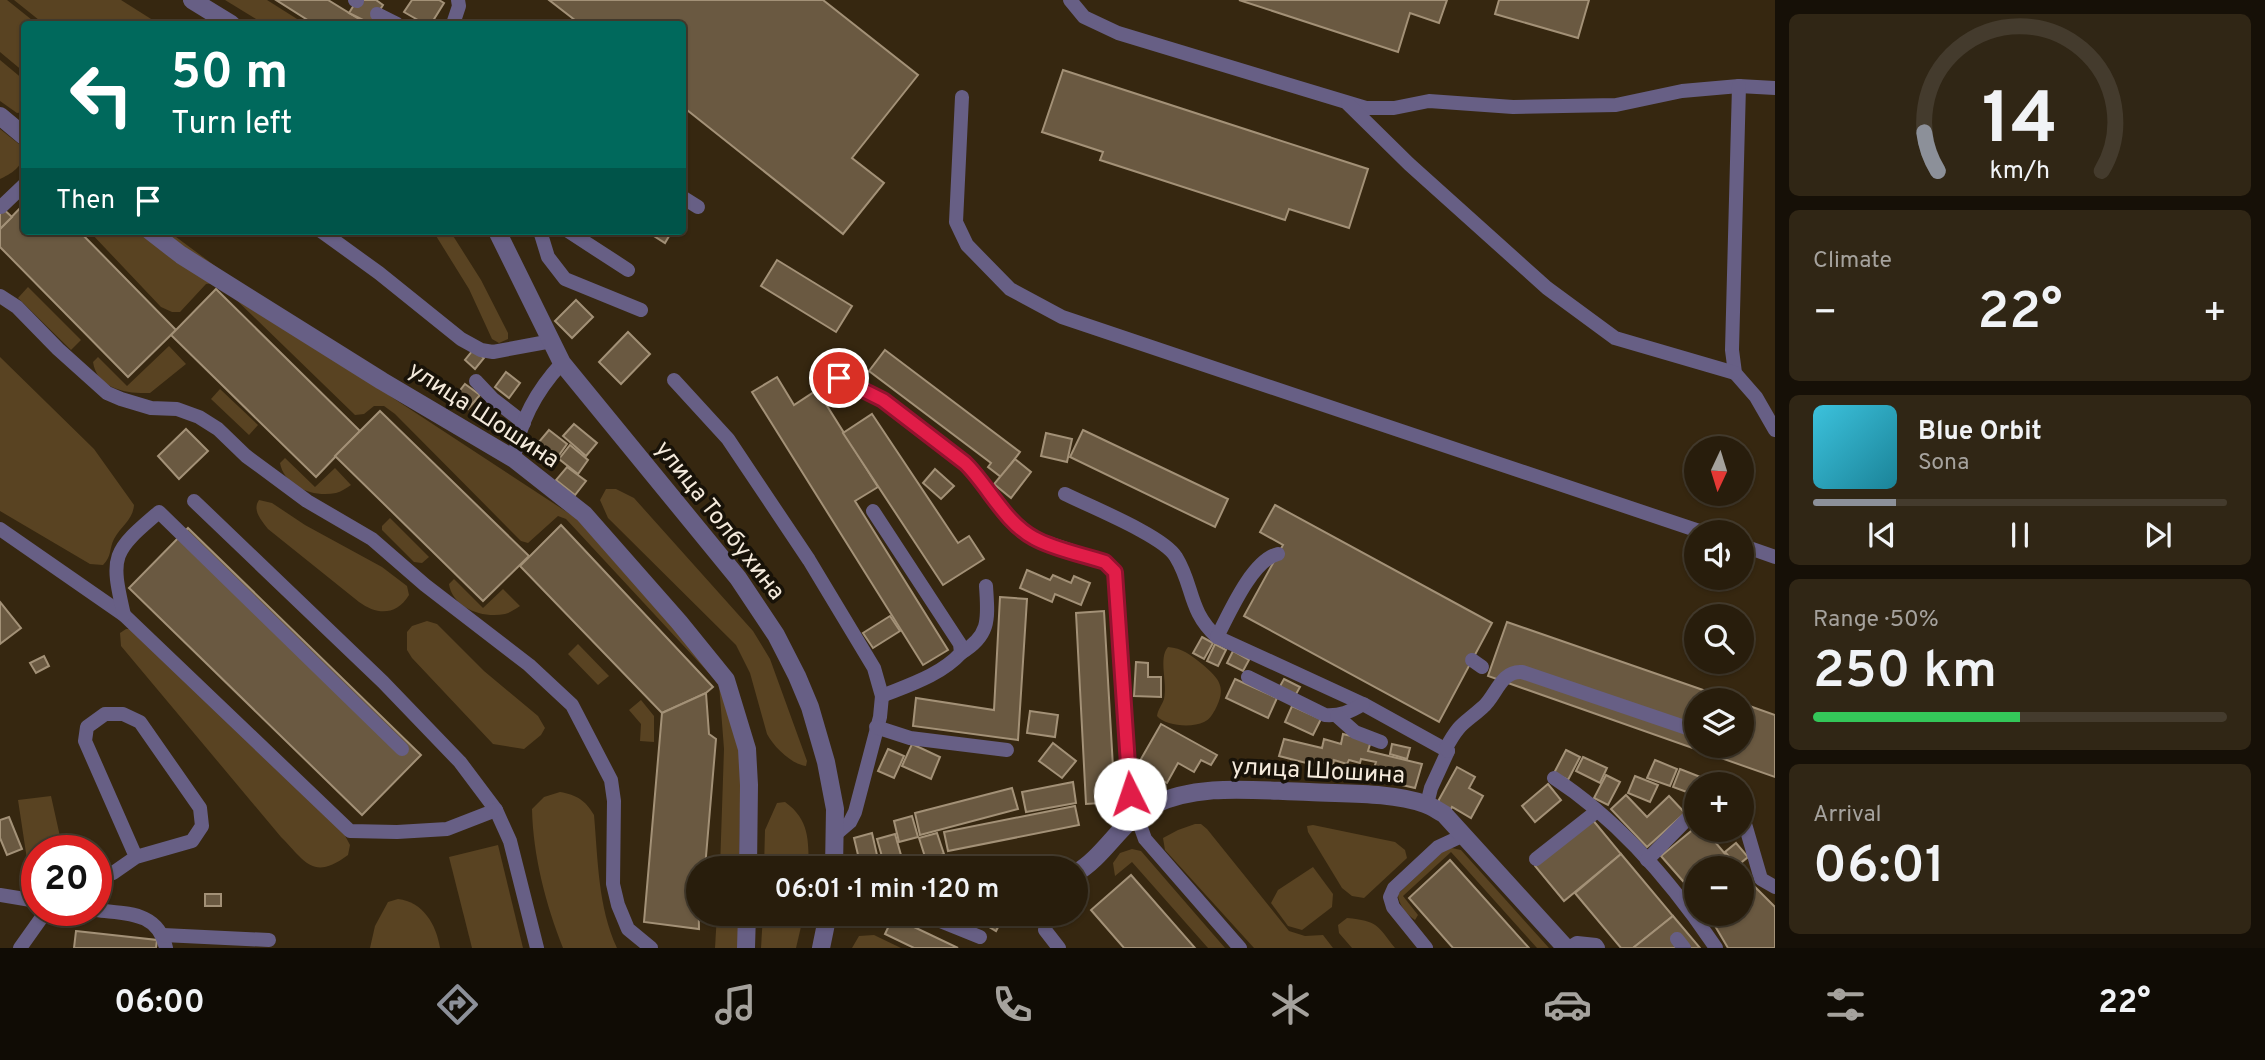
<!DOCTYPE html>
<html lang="en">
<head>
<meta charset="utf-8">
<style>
  body { margin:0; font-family:Overpass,sans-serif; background:#302615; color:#f1f3f6; height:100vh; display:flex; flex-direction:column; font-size:26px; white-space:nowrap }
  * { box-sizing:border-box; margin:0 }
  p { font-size:23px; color:#a5a29d }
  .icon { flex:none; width:38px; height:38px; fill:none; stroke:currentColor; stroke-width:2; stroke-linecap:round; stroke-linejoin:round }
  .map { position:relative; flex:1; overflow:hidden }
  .drawer { display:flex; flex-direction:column; gap:14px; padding:14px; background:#161007; width:490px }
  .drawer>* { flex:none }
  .guide { position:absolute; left:21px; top:21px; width:665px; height:214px; border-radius:7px; box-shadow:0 2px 5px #0004,0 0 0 2px #443b2d; background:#00695c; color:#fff; overflow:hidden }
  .needle { width:46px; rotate:184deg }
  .tools { position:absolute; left:1684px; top:436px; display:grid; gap:14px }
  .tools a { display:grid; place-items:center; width:70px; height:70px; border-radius:50%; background:#281d0c; box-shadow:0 2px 5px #0004,0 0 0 2px #443b2d; font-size:35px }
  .speed { position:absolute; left:21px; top:835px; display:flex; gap:14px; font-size:35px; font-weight:700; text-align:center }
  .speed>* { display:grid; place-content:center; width:91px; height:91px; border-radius:50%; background:#281d0c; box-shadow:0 2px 5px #0004,0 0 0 2px #443b2d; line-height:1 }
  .speed .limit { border:10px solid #d22; background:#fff; color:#111 }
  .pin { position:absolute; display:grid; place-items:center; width:60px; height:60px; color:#fff; margin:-30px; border:4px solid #fff; border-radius:50%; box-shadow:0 2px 7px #0007 }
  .me { position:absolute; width:77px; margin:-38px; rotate:356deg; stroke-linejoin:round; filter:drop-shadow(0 0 5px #0008) }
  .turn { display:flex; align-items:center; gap:24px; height:147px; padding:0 35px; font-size:32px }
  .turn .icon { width:91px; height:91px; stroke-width:2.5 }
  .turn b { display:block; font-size:49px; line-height:60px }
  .then { display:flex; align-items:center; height:66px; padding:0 35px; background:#0003; gap:14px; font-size:26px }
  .big { font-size:52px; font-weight:600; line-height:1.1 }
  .drawer .card { flex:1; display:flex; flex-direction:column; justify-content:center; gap:10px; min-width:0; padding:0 24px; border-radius:10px; background:#302615 }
  .drawer .dial { align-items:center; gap:0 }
  .dial svg { height:182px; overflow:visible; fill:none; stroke:#443b2d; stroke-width:7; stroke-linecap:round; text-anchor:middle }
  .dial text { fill:#f1f3f6; stroke:none }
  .song { display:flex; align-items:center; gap:21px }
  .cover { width:84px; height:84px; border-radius:10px; background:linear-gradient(135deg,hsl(190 70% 55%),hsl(190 70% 35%)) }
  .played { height:7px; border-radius:4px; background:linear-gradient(90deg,#8c9099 20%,#443b2d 20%) }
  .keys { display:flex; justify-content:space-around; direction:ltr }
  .heat { display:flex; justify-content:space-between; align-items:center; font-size:38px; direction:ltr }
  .charge { height:10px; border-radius:5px; background:linear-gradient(90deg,#34c759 50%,#443b2d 0) }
  .trip { position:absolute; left:686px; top:856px; width:402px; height:70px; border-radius:35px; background:#281d0c; box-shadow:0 2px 5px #0004,0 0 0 2px #443b2d; font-weight:600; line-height:70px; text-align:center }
  .tab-bar { display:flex; height:112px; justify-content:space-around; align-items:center; background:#100c05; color:#a5a29d }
  .tab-bar .icon { width:49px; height:49px }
  .tab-bar .active { color:#8c9099 }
  .tab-bar b { font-size:32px; color:#f1f3f6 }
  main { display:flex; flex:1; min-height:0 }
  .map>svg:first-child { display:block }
</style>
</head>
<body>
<main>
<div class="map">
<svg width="1775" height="948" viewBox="0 0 1775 948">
  <rect width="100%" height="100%" fill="#362710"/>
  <g fill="#594322">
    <polygon points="0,0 7,0 37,24 24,24 24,72 0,52"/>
    <polygon points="14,0 121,0 159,24 44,24"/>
    <polygon points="225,0 267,0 305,24 264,24"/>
    <polygon points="0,60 24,80 23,112 17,113 0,101"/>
    <path d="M0,129L24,148C24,165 15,172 0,179Z"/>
    <polygon points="89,231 168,231 393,398 576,518 723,683 741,751 739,868 720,868 724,749 719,684 566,519 558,516 528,543 521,541 395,414 384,406 374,406 364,414 355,415 225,289 214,283 206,284 180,312 172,312 161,307"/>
    <polygon points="433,231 450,231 481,280 508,333 508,339 499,343 492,339 469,289"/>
    <polygon points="28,287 81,340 71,350 18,298"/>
    <path d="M169,346L186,364L150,393C127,394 97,389 93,362L98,357L127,386Z"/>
    <path d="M0,357L94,449L134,505C133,520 121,526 114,539C109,549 112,556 103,565L90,564L0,511Z"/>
    <polygon points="220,389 258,425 249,435 211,399"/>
    <path d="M285,458L315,487L335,468L351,485C346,488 341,492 336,493C313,498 284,486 280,463Z"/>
    <path d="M606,489H616L634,498L753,631L770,659L807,761L806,766C791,764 774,747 767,734L750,673L736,645L608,518L600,500Z"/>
    <path d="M259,500L272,503L305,525L382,567L407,586L409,595C396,616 377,615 359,602L268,529C261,520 252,510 259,500Z"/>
    <polygon points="390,518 429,557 422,563 414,562 382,530 382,526"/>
    <path d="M454,579L483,608L503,589L520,606C515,609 510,613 505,614C482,619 452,607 449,584Z"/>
    <polygon points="427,621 437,624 484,671 538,716 545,728 541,735 524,749 493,744 412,658 407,650 407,632 412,626"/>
    <path d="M126,629H134L341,828L350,845L348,855C313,881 306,862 281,837L121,646L120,633Z"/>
    <polygon points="578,644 609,676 598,685 568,654"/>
    <path d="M1168,647C1182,648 1191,655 1202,664C1220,679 1227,688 1215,710C1212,715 1209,720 1204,722C1192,728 1165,726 1157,716C1158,709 1162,705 1164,699C1168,683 1158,658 1168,647Z"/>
    <polygon points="641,700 654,716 654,742 640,741 641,724 629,710"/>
    <path d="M560,792C577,795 585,800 594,815C598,860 598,907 617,948H563C546,905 533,856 532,809L544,797Z"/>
    <polygon points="51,796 63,850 37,850 37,866 28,866 18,800"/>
    <path d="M785,802C810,820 808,840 809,868H764L765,830L777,803Z"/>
    <polygon points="1195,824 1201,824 1207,829 1289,931 1305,936 1323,935 1333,948 1254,948 1165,850 1163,838 1178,830"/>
    <polygon points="1313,825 1395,842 1405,850 1407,858 1364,898 1352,896 1342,888 1308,832 1307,826"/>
    <polygon points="498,845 523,948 472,948 449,857"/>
    <path d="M1447,847L1461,850L1549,948H1537L1451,852L1403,896L1418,915L1415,920C1407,915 1398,904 1398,894Z"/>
    <polygon points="1132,849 1141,851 1225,948 1208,948 1132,862 1115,876 1113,863 1120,853"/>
    <polygon points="1313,867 1333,894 1332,907 1302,930 1288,926 1271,903 1278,890"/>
    <path d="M398,899C423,902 436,924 440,948H370L375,926L388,902Z"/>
    <polygon points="717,914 739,914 739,948 715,948"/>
    <polygon points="763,914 804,914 796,948 761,948"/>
    <path d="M1347,918C1378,921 1377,925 1395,948H1352L1339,933L1338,925Z"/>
    <polygon points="874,935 901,948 852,948 859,936"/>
  </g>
  <g fill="#6a5941" stroke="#a39177" stroke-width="2">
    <polygon points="276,0 328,0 367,24 314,24"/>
    <polygon points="357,0 376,0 383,5 371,24 349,13"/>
    <polygon points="412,0 439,0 444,3 431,24 425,24 404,12"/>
    <polygon points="549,0 823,0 918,75 852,158 884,183 843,234 682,106 682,24 580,24"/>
    <polygon points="1239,0 1447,0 1439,23 1410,13 1398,52"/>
    <polygon points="1499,0 1589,0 1578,38 1495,14"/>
    <polygon points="1063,70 1368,169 1349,228 1289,209 1285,220 1100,160 1103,152 1042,132"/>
    <polygon points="24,204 24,231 79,231 176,330 128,377 0,247 0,229"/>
    <polygon points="0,206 12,217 0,229"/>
    <polygon points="646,231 672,231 665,243"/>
    <polygon points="777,260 852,306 836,332 761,286"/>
    <polygon points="216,289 360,431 316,477 171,335"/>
    <polygon points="576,300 593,317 572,338 555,321"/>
    <polygon points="628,332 650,354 621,384 599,362"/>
    <polygon points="473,350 484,358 475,369 465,360"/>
    <polygon points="885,350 1020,452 1001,477 988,467 991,463 869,371"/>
    <polygon points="506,372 520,383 509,398 495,387"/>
    <polygon points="777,377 794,405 817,390 878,487 855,501 948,650 923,665 752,392"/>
    <polygon points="465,384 480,395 468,409 454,398"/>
    <polygon points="380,411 529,556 483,601 335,456"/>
    <polygon points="872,414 958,543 969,536 984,559 943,585 843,433"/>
    <polygon points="574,424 597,443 586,456 563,436"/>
    <polygon points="186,429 208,451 179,479 158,456"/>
    <polygon points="549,430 567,444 557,458 538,443"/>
    <polygon points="1083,430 1228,499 1215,527 1070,457"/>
    <polygon points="1046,433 1072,439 1067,462 1041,456"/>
    <polygon points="570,445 588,460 578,474 559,459"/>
    <polygon points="1015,459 1031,472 1011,498 994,484"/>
    <polygon points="567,467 586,481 575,495 556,480"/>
    <polygon points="935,469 954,486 941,499 923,483"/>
    <polygon points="1275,505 1492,623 1439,722 1244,616 1283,545 1260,532"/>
    <polygon points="561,525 713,687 706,693 662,713 520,566"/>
    <polygon points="188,528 421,755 362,815 129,588"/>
    <polygon points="1027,570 1050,580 1053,575 1071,583 1074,576 1090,583 1081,605 1055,594 1052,602 1020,588"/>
    <polygon points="1000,597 1027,599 1018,740 913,726 916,698 994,710"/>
    <polygon points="0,602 21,628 0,644"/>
    <polygon points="1104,611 1115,802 1086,804 1076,613"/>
    <polygon points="890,616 900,631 873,648 863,633"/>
    <polygon points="1507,622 1732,700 1696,700 1696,746 1741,746 1741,703 1775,715 1775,777 1488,676"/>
    <polygon points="1202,637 1213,643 1204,659 1193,653"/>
    <polygon points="1215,644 1226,650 1218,666 1207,661"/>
    <polygon points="1233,651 1249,660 1243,671 1227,663"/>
    <polygon points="44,656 49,666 36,673 30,663"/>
    <polygon points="1136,662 1148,663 1148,677 1161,677 1161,697 1134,696"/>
    <polygon points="1235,679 1277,698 1268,718 1226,698"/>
    <polygon points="1284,679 1300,687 1295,696 1279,688"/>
    <polygon points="706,693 709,734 716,739 705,868 698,868 699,929 644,922 662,713"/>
    <polygon points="1292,706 1321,719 1313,735 1285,722"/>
    <polygon points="1030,711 1058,715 1055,737 1027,733"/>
    <polygon points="1161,724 1217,755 1211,765 1201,760 1194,772 1178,763 1167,783 1137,766"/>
    <polygon points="1343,734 1371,741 1368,751 1422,764 1415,788 1389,782 1391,772 1374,768 1376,762 1361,759 1360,763 1349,760 1347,764 1334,760 1333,765 1319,762 1318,766 1279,756 1284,739 1322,748 1324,739 1341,744"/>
    <polygon points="1053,743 1076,761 1062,778 1039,761"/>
    <polygon points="912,744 940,757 931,779 902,766"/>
    <polygon points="1392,744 1410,748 1407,759 1390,754"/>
    <polygon points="888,749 904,756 894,778 878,771"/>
    <polygon points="1566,750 1580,757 1568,780 1554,773"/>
    <polygon points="1583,757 1607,768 1600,783 1576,771"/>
    <polygon points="1655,760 1677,769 1670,786 1647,778"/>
    <polygon points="1457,767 1475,777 1469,788 1483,796 1471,818 1452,807 1449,813 1436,805"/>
    <polygon points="1680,769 1703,778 1700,784 1696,784 1695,795 1673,787"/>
    <polygon points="1606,775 1620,782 1608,805 1594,798"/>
    <polygon points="1635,776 1658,785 1650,802 1628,793"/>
    <polygon points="1073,782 1076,803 1026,812 1022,792"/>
    <polygon points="1548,784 1561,800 1535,822 1522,806"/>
    <polygon points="1012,788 1018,809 920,835 915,813"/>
    <polygon points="1626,795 1647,817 1669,796 1685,813 1647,847 1611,809"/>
    <polygon points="1075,806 1079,825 948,851 944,832"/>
    <polygon points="912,816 918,837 899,842 894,821"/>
    <polygon points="9,817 22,849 7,855 0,838 0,820"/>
    <polygon points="1592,819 1621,854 1564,901 1535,866"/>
    <polygon points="1696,827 1696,830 1705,830 1737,868 1696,868 1696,896 1661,856"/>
    <polygon points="872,833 877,855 859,859 854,838"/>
    <polygon points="937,833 944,854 926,860 919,838"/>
    <polygon points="895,834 901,855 883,860 877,839"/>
    <polygon points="1736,843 1748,857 1737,866 1725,852"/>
    <polygon points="1621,854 1673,916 1633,948 1621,948 1575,893"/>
    <polygon points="1450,860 1529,948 1453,948 1409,898"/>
    <polygon points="1741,873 1775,907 1775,948 1728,948 1708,914 1741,914"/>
    <polygon points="1131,875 1195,948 1124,948 1091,910"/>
    <rect x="205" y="894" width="16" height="12"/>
    <polygon points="977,914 1005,914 996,931 974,918"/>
    <polygon points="1673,916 1700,948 1633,948"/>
    <polygon points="893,917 958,948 914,948 885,934"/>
    <polygon points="76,931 157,940 156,948 74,948"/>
  </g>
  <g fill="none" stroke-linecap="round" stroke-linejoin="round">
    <g stroke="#675f85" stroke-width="14">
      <polyline points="355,0 357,1"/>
      <polyline points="1070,0 1084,17 1118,33 1366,108 1394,108 1429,101 1513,107 1616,105 1682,91 1739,86 1775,88"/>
      <polyline points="377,14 397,24"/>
      <polyline points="453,24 459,6 458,0"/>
      <polyline points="1739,86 1732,350 1735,373 1756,397 1775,430"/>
      <polyline points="962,97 956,222 967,245 1010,289 1062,317 1702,532"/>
      <polyline points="1348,104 1409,164 1547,288 1615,338 1735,373"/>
      <polyline points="682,197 698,207"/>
      <polyline points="1,207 24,185"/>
      <polyline points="321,231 379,273 461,339 481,350 493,352 552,341"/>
      <polyline points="540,231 548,257 565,279 641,310"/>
      <polyline points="568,231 628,270"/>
      <polyline points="0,296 17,307 58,349 107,393 121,399 151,408 177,409 199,417 218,429 246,456 307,501 372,539 425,585 529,665 572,705 611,780 614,801 613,884 618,905 628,929 651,948"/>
      <polyline points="839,378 883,400 965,462 977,474 1005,513 1033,538 1105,562 1115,572 1132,803 1145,839 1240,948"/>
      <polyline points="674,380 728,439 809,560 874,668 882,696 880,717 855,812 850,822 836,834"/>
      <polyline points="476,381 493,399 524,423"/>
      <path d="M514,459C519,422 537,390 562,363"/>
      <path d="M1065,494C1089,506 1164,536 1176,557C1194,586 1188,611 1217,637"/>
      <polyline points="194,501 383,682 460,762 496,810 510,841 537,948"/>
      <path d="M873,511L960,644L961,653C941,675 909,685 882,696"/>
      <polyline points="0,529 124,615 350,831 397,832 447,829 496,810"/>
      <polyline points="1741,545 1775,557"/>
      <path d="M1278,554C1252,560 1229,614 1217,637L1363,704L1448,751L1431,788L1427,804"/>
      <path d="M124,615C110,555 112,552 159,512L402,749"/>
      <path d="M961,653C991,635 988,618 986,586"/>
      <polyline points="1472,660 1482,667"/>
      <path d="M1248,677L1325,715C1340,716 1350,712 1363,704"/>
      <polyline points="1337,716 1355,732 1381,742"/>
      <polyline points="876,727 910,738 1007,750"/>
      <path d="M1448,751L1446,748C1460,722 1463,725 1483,707C1496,696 1501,670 1522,672L1696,731"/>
      <path d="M1554,778C1620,821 1673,884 1716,948"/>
      <polyline points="1741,817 1745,824 1761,879 1775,887"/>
      <polyline points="1536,859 1597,811"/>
      <polyline points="1647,860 1696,810"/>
      <polyline points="96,878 113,873 136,857 192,841 202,826 200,808 140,722 123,714 105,714 87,727 85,741 136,857"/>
      <polyline points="0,895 37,901"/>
      <path d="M96,910C127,914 158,911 166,948"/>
      <polyline points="923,914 980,937"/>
      <polyline points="1048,914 1045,930 1059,948"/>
      <polyline points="163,935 269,940"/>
      <polyline points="1677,939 1684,948"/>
      <polyline points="20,948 47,910"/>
      <polyline points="1426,948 1393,907 1390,897 1394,888 1438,847 1464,835"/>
      <polyline points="1569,948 1577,943 1596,945 1598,948"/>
    </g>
    <g stroke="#675f85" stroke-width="18">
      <polyline points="192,0 231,24"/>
      <polyline points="0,116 24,136"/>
      <polyline points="150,231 181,255 382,381 514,459 584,514 679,622 726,680 747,749 749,785 748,868"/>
      <polyline points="497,231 562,363 738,578 776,635 797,676 810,707 826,762 835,809 834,868"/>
      <path d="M1076,873C1105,856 1121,821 1151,806C1199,782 1257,791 1309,792C1345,794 1391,792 1425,804C1432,806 1438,811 1444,814L1566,948"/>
      <polyline points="746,948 747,914"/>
      <polyline points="821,948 828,914"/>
    </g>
  </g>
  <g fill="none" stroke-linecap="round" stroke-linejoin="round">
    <g stroke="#92132f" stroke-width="18">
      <path id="route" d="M839,378L883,400L965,463C988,485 1004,522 1034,538C1053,549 1084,555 1105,562L1115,572L1130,794"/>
    </g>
    <use href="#route" stroke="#e11d48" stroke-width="12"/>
  </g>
  <g text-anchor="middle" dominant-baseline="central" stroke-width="7" stroke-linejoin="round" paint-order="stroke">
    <g font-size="24" fill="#f4eadc" stroke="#181208">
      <text transform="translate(483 416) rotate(33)">улица Шошина</text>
      <text transform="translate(719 521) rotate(52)">улица Толбухина</text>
      <text transform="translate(1318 772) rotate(3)">улица Шошина</text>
    </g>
  </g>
</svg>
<div class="tools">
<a><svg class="needle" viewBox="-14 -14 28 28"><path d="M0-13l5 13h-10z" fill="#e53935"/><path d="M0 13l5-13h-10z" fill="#a5a29d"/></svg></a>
<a><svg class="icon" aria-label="sound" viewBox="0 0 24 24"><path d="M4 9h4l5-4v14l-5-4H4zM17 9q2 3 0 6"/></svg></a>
<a><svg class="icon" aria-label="search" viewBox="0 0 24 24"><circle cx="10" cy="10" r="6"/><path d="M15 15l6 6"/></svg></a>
<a><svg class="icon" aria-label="layers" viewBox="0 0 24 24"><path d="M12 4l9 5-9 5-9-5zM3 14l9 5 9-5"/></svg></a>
<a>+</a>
<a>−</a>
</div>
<div class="speed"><div class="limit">20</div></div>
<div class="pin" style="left:839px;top:378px;background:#d93025"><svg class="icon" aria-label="arrive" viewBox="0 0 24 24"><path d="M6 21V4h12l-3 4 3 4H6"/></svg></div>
<svg class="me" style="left:1130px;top:794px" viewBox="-20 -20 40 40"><circle r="19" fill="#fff"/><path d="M0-13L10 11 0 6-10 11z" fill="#e11d48"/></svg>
<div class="trip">06:01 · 1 min · 120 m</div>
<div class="guide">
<div class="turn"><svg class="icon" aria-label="left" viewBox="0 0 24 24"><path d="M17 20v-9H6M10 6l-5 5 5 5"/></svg><div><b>50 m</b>Turn left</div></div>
<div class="then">Then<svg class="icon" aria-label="arrive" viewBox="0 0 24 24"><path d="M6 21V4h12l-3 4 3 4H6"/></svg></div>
</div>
</div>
<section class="drawer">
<div class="card dial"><svg viewBox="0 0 100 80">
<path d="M14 69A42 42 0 1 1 86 69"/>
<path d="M14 69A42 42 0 0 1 8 52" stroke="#8c9099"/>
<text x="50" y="56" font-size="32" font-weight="700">14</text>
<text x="50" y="72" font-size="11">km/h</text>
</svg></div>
<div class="card"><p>Climate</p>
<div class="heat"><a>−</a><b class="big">22°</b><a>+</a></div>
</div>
<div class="card">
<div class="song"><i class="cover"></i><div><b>Blue Orbit</b><p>Sona</p></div></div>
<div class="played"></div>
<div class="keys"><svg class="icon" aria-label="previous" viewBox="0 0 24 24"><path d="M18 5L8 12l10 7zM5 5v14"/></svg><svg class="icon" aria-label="pause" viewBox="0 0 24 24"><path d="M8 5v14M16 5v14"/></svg><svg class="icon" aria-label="next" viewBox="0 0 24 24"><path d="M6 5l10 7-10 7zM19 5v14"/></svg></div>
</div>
<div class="card"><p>Range · 50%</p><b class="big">250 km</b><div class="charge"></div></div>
<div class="card"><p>Arrival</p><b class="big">06:01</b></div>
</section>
</main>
<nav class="tab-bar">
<b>06:00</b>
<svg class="icon active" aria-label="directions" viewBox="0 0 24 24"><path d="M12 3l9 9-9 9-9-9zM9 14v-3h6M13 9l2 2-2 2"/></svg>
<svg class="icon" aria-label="music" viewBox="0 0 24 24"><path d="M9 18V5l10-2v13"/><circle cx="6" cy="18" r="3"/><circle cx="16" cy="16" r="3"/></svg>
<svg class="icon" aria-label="phone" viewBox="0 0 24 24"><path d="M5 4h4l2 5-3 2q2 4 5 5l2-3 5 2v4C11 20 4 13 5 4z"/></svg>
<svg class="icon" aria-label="climate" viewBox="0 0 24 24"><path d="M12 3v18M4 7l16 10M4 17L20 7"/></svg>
<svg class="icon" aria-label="car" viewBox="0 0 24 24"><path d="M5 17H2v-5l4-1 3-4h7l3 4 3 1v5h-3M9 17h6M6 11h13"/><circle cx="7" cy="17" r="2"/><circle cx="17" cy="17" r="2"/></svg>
<svg class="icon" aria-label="filters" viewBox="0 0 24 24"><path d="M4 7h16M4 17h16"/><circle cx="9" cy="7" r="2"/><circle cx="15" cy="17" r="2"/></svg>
<b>22°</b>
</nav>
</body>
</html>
